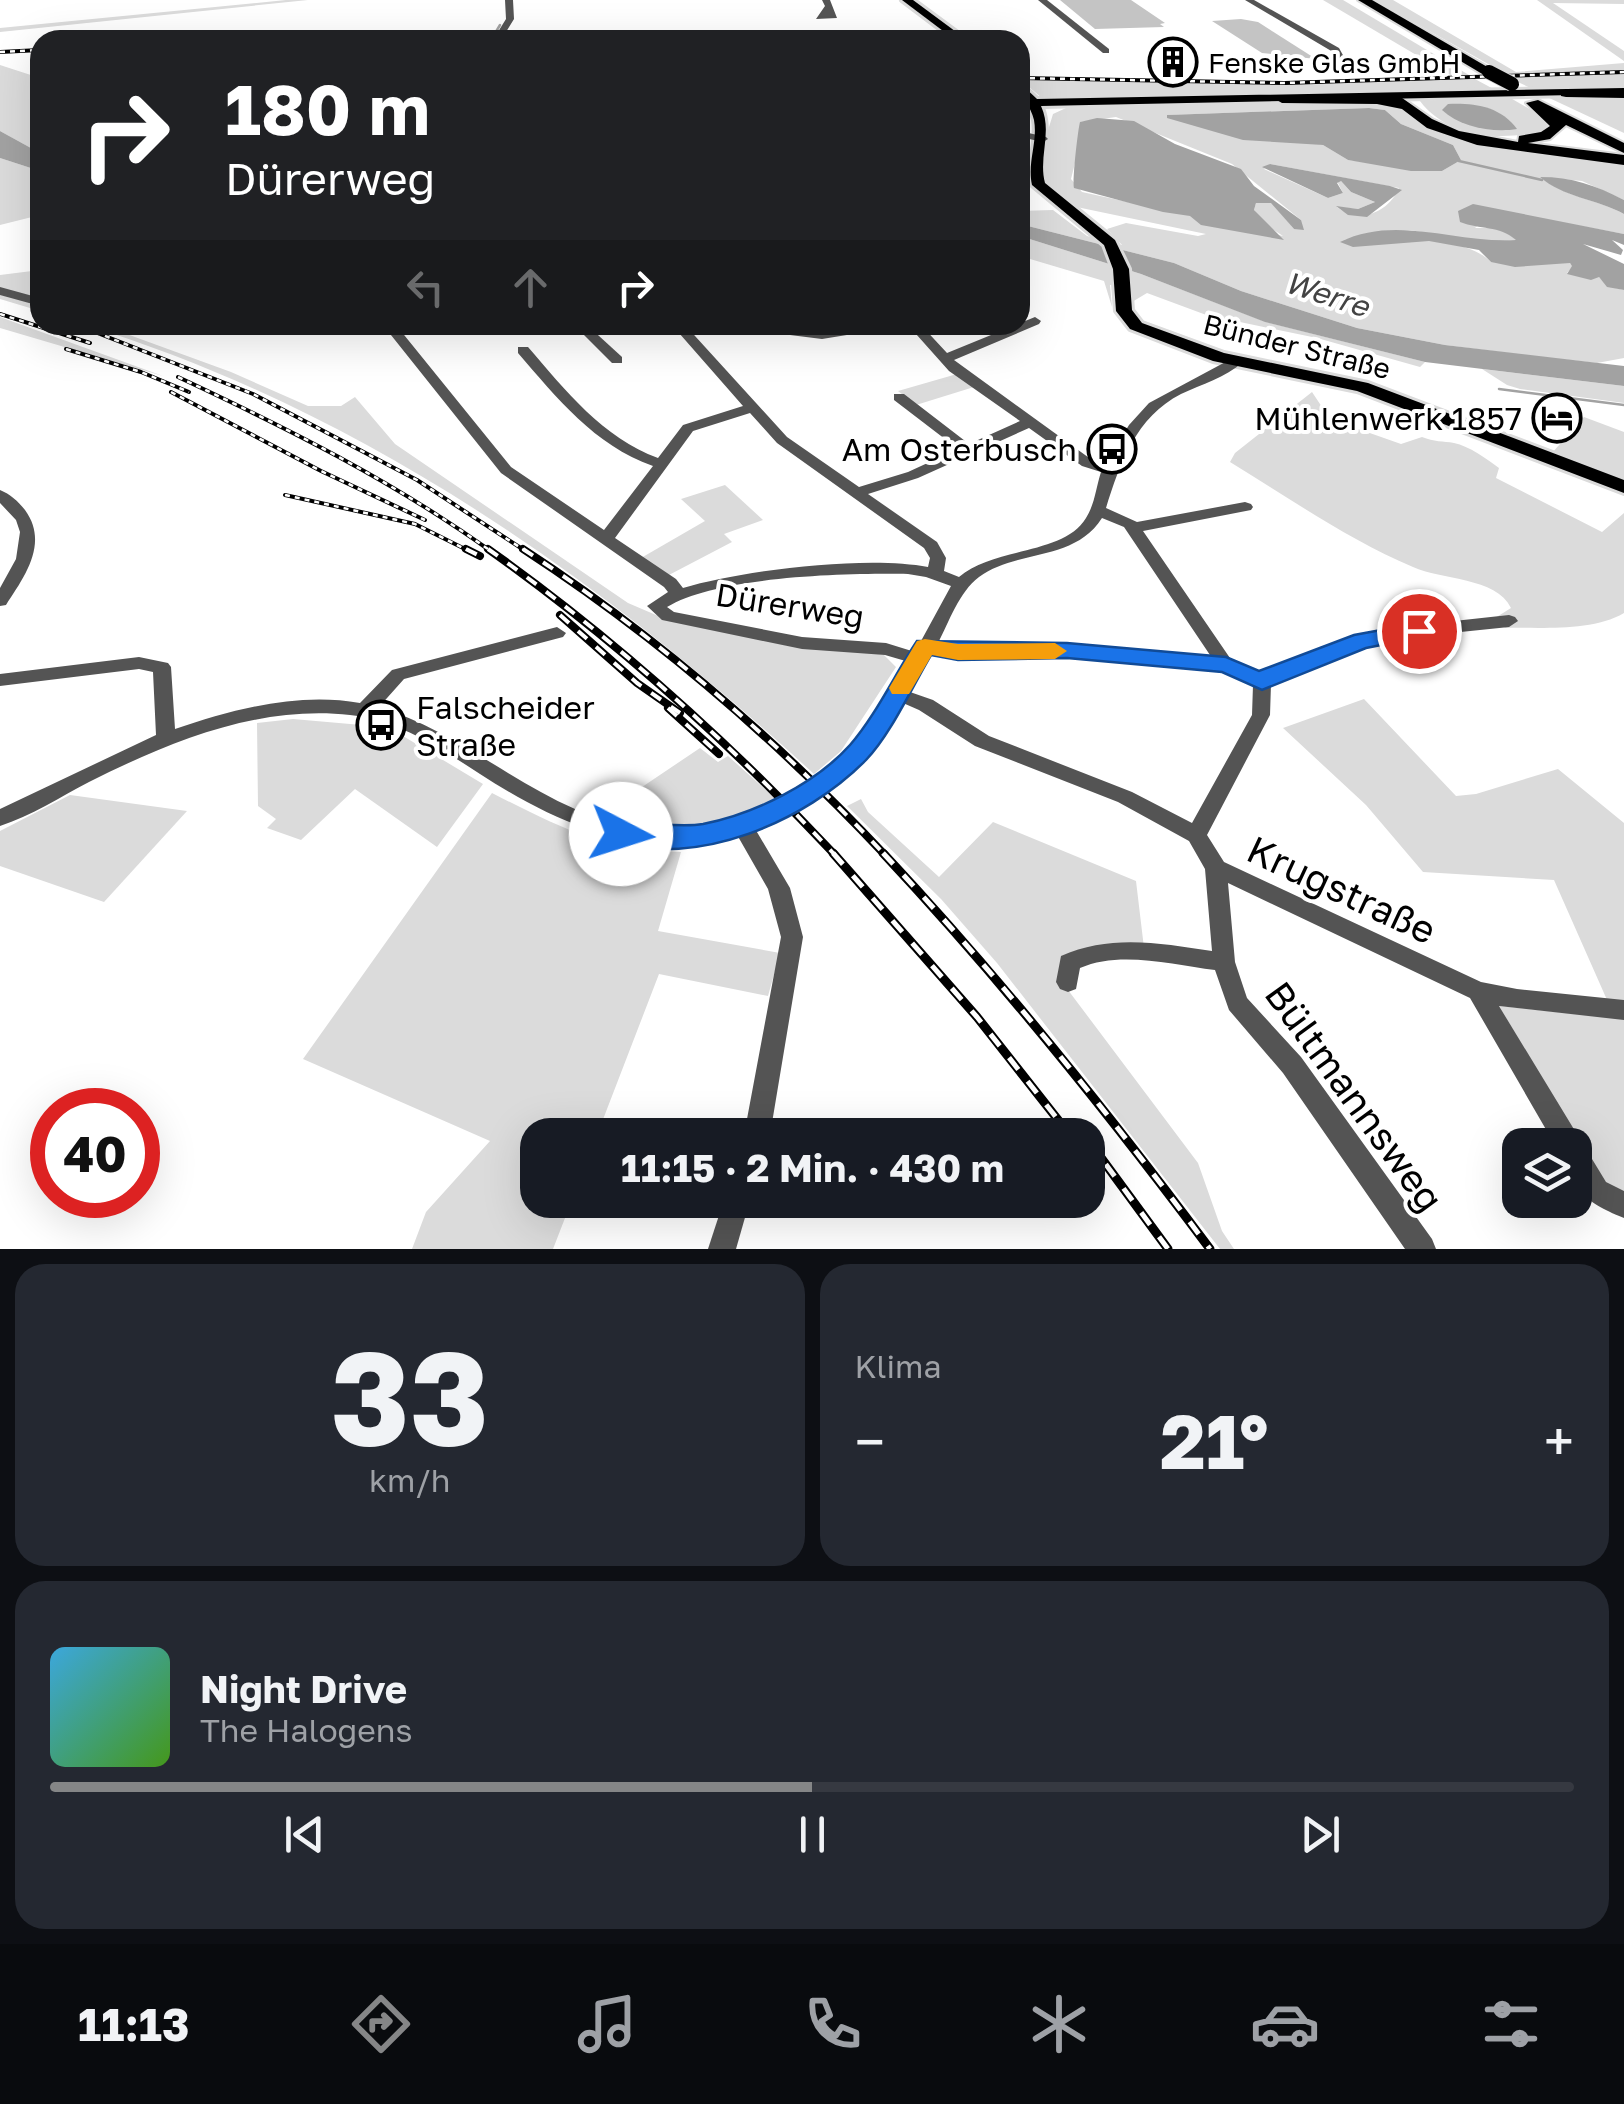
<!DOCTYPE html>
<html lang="de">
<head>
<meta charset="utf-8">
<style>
  body { margin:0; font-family:"Golos Text",sans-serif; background:#242831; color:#f1f3f6; height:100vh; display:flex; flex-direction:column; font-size:38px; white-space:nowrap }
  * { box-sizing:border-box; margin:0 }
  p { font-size:32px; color:#9ea1a6 }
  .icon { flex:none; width:55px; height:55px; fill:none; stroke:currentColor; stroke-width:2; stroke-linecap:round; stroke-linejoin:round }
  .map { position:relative; height:1249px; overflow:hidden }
  .details { display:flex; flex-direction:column; gap:15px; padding:15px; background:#0d0f14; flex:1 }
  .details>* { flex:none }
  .banner { position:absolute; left:30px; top:30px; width:1000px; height:305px; border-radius:30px; box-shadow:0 10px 40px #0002; background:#202124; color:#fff; overflow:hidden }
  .buttons { position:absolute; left:1502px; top:1128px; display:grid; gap:20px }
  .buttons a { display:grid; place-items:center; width:90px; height:90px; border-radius:20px; background:#171b24; box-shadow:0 10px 40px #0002; font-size:50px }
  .speed { position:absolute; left:30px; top:1088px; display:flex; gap:20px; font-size:50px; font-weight:700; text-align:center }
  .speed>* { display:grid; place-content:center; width:130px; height:130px; border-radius:50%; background:#171b24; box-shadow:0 10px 40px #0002; line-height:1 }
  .speed .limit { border:15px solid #d22; background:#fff; color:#111 }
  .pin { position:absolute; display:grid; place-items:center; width:85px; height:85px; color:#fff; margin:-42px; border:5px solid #fff; border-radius:50%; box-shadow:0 2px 10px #0007 }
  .me { position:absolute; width:110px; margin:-55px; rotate:95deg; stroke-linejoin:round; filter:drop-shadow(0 0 8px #0008) }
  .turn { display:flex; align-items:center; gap:35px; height:210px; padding:0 30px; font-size:45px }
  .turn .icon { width:130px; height:130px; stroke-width:2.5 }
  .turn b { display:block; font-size:70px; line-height:85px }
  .lanes { display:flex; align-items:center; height:95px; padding:0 30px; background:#0003; justify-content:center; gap:50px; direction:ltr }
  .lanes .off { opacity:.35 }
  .big { font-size:75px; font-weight:700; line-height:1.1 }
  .details .card { flex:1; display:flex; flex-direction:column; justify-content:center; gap:15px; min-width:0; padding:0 35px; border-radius:30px; background:#242831 }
  .details .dial { align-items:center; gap:0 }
  .dial b { font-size:130px; line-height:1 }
  .song { display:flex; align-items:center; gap:30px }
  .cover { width:120px; height:120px; border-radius:15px; background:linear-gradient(135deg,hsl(200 70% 55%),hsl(100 70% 35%)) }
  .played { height:10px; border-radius:5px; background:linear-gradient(90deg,#858687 50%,#363941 50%) }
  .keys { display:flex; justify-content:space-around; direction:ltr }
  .heat { display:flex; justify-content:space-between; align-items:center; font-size:55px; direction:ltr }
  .details .tiles { flex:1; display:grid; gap:15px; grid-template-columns:1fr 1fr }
  .card:last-child { grid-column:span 2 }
  .trip { position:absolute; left:520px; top:1118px; width:585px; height:100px; border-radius:30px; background:#171b24; box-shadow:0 10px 40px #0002; font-weight:700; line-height:100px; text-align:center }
  .tabs { display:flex; height:160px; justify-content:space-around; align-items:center; background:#090b0e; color:#9ea1a6 }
  .tabs .icon { width:70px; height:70px }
  .tabs .on { color:#858687 }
  .tabs b { font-size:45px; color:#f1f3f6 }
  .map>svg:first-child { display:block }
</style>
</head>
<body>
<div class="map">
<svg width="1624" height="1249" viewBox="0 0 1624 1249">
  <rect width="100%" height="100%" fill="#fff"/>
  <g fill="#dbdbdb" fill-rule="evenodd">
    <polygon points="286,0 308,0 0,32 0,28"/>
    <polygon points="1323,0 1343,0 1469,75 1452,76"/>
    <polygon points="1374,0 1393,0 1516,72 1624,63 1624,71 1506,74"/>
    <polygon points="1537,0 1624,0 1624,4 1553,3 1624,51 1624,61"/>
    <polygon points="0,65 40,78 40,153 0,131"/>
    <polygon points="1624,73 1624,89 1535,90 1509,78"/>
    <polygon points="1475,79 1499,92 1043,99 1021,80 1264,84"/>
    <polygon points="1624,95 1624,133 1545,96"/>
    <path d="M1507,96L1552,122V129C1508,141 1450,141 1420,101Z"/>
    <path d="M1371,101L1401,107L1429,127L1624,163V200L1582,181L1540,177C1564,197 1597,199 1624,214V234L1495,210L1475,228H1500L1517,240L1477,242L1410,230L1344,240C1385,241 1461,232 1491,262L1570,263L1573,266L1567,273L1599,277L1607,286L1624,290V358L1597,363L1541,357L1445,345L1357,328L1241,291L1174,263L1020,224V211L1053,210L1087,236L1122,245L1107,229L1126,223L1198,236L1206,234L1067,205C1031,175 1041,154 1053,114L1066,108ZM1369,108L1385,110L1401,124L1453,145L1461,160L1442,171L1348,160L1323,145L1167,115ZM1116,117L1232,164L1301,220L1294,229L1272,203H1256L1254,210L1263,223L1283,236L1082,192L1071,179L1081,139L1080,122ZM1270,164L1399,188C1389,212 1359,225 1337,207L1358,209L1375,202L1351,192L1341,181H1337L1343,193L1328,198L1264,169Z"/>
    <polygon points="0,158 40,171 40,215 0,225"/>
    <polygon points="1020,236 1141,274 1266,322 1425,362 1420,367 1317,338 1240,322 1236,326 1147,293 1132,302 1130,286 1110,285 1112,307 1104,281 1020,256"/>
    <polygon points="40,270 40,311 0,299 0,275"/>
    <polygon points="0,317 163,376 0,328"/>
    <path d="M86,325H102L231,372L308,406H341L355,397L395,444L628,603L663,618L884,655L896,667L841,751L814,774C603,580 363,411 86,325Z"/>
    <polygon points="1482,369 1624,386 1624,403 1520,389 1507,385"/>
    <polygon points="957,374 974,387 916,405 898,391"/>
    <path d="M1312,392L1330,419L1401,444L1422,437C1434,442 1443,441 1454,443C1469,446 1487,459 1499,468L1496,478L1602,532L1624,513V613C1592,632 1541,627 1505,628L1495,618L1511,608C1496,577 1441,580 1413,567C1349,540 1289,498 1230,462L1235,453Z"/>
    <polygon points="1584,417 1624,432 1624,481 1552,453"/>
    <polygon points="725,485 763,520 724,534 732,542 667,576 641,558 705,521 681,499"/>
    <polygon points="1364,699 1456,796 1476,794 1558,769 1624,823 1624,1198 1609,1191 1499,1006 1615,1018 1554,880 1423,872 1366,805 1283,728"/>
    <polygon points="293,719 373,726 403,736 483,784 437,847 355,789 301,840 267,828 276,819 258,806 257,723"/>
    <path d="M700,748L718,762L728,756L775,798C719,832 659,832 596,818Z"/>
    <path d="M492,793C561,828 602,850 681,852L658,931L780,953L768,996L659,974L597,1135H538V1200H572L553,1249H412L426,1212L490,1141L303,1059Z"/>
    <polygon points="70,795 187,811 104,902 0,866 0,831"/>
    <polygon points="861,799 868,812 939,877 993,822 1136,881 1144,948 1104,947 1062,982 1198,1163 1222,1231 1234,1249 1220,1249 997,963 941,899 847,806"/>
  </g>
  <g fill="#a2a2a2">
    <path d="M1448,104C1474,103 1500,106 1517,129C1493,133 1460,127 1442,110Z"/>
    <polygon points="1369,108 1385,110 1401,124 1453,145 1461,160 1442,171 1411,171 1348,160 1323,145 1243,140 1167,118 1167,115"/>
    <path d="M1097,118L1134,121L1175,144L1241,169L1254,186L1301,220L1304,230L1294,229L1271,203H1256L1254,210L1284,240L1201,225L1190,216L1163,212L1074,188C1072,181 1078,129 1080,122Z"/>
    <polygon points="0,131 40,153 40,171 0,158"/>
    <polygon points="1270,164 1390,186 1402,190 1367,217 1348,215 1336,206 1358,209 1375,202 1351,192 1341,181 1337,183 1343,193 1328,198 1262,167"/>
    <path d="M1540,177C1572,177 1595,185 1624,200V214C1597,199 1562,197 1540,177Z"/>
    <path d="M1473,204L1624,234V245L1612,240L1623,250L1621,255L1583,244L1624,264V290L1607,287L1599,277L1591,280L1567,274L1572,266L1570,263L1515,267L1491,262L1479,250L1429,241L1353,247L1340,242C1396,214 1458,244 1516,240C1499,225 1480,230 1460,222L1458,211Z"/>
    <polygon points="1020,224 1174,263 1241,291 1357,328 1445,345 1624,366 1624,386 1425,362 1265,322 1141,274 1020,236"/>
  </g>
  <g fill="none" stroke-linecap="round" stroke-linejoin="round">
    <g stroke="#a2a2a2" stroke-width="2.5">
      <polyline points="491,40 500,25"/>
      <polyline points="1459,161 1542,180"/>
      <polyline points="1499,389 1624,405"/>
    </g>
  </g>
  <g fill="#c4c4c4">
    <polygon points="1060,0 1131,0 1165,23 1160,24 1164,27 1095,29"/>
    <polygon points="1241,19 1258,22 1316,59 1262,53 1212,21"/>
    <polygon points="1552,407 1576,415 1563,430 1538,422"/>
  </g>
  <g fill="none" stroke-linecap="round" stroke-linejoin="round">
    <g stroke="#dbdbdb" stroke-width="6">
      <g id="major">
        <polygon points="902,0 913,0 967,40 955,40"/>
        <path d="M1020,83L1037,99L1624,88V94L1041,106C1053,132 1038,157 1045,183L1115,240L1129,269L1132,310L1142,323L1224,353L1368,383L1624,480V493L1357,391L1213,361L1130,329L1116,311L1113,269L1104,245L1032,185C1027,162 1038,142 1034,120C1031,106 1020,97 1020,83Z"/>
      </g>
    </g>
    <g stroke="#dbdbdb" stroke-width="4">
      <g id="highway">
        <polygon points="1358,0 1372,0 1496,72 1484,75"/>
        <polygon points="1561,90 1624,90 1624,98 1566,97 1561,96"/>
        <polygon points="1395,93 1432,119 1459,131 1518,142 1519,136 1541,132 1550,126 1526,103 1538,100 1624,143 1624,153 1566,125 1550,139 1528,143 1624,155 1624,165 1477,145 1427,128 1402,109 1377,104 1282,103 1275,99 1282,95 1389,98"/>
      </g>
    </g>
    <g fill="#545454" fill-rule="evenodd">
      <polygon points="505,0 513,0 514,19 501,40 493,40 506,19"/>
      <polygon points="822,0 830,0 837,18 816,19 825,6"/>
      <polygon points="1038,0 1047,0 1109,49 1109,53 1103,53"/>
      <polygon points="1245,0 1254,0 1339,48 1344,57 1337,59 1333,52"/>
      <polygon points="954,32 957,36 931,40 933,34"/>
      <polygon points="1020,131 1046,137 1048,139 1043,142 1020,137"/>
      <polygon points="0,287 40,298 40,306 0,295"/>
      <path d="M1035,317L1041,321L1039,324L954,360L1092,460L1105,464L1129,425L1149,403L1231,359L1236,358L1243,362C1225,378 1202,384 1181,394C1136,417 1120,463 1106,508L1137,522L1245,502L1251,504L1253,507L1251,510L1143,531L1232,661L1260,673L1381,629L1509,615L1515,617L1518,621L1509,627L1383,640L1275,679L1271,684L1270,715L1207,835L1224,862L1481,982L1517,989L1624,1000V1020L1499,1006L1606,1182L1624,1191V1218C1580,1200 1575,1192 1575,1145H1555L1470,998L1228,883L1235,962L1247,998L1301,1057L1432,1239L1436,1249H1405L1283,1073L1229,1010L1215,970C1174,965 1120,950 1080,968L1076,989L1068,992L1060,989L1056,982L1061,956C1110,934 1160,943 1212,951L1205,869L1189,841L1118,802L975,746L919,710L903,703C866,763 821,803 754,827L790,888L803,937L770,1135H744L781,937L768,889L736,833C643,863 557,824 480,774C440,748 398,720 350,715C257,705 169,742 89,782C60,797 31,816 0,826V809L156,735L153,672L139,669L0,686V674L139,657L168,663L171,667L175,729C234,709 298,692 360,703L392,670L557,627L566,633L563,637L404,679L379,707C451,729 507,779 575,809C664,848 776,822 845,754C859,739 879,719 887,700C888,698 887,695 888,693C894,684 903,673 909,662L885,655L802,649L662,620L647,606L668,592L664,587L501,473L383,325H396L511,467L604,530L653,466C594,445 557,398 518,353V347H528C565,390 603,438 658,458L683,425L743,406L672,325H685L787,437L859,487L908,472L958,449L894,400V394H904L969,444L1020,421L949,371L908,325H921L947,353ZM750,413L777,443L924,548L930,558L928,567C867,555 743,570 683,588L676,579L615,538L693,431ZM1029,428L1082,466L1101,472C1096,487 1095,504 1086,518C1064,555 993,547 959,577L944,571L946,558L937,542L868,494L918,478ZM1102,518L1124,527L1212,658L1067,645L959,646L938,643C949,622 959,592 979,577C1017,549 1074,562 1102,518ZM908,574L926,577L951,586L915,652L886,643L802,637L674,612L667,607C718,576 847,573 908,574ZM932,654L959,658L1067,657L1223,671L1253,685L1252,715L1192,823L1132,792L989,736L933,700L910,692Z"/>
      <polygon points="574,325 587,325 622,357 622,363 612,363"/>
      <polygon points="735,325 772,325 822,331 860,325 890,325 884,329 822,339 741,329"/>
      <path d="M0,490C10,494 18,501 25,510C49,543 25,576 6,605L0,606V588L16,559L20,532L16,520L0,503Z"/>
      <polygon points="724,1200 750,1200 736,1249 708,1249"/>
    </g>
    <use href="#major" fill="#000" fill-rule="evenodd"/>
    <use href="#highway" fill="#000" fill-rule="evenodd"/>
    <g stroke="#000" stroke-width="4">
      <g id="rail-far2">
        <polyline points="0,52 40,50"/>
        <polyline points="1020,78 1285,83 1624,72"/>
        <polyline points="0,314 90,343"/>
        <polyline points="77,325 253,394 417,480 527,552"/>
        <polyline points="66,349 141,372 189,392"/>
        <path d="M178,377C287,428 393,481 492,552"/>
        <polyline points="171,392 321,471 425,520"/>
        <polyline points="285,495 415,524 471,552"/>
      </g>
    </g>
    <g stroke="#000" stroke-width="8">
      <g id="rail-far1">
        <polyline points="466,549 480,556"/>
        <path d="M488,549C615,639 729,742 835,855"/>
        <path d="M523,549C655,635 778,741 885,855"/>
        <polyline points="560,615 637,683 680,713"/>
        <polyline points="668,708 719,754"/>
      </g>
    </g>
    <g stroke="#000" stroke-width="9">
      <g id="rail">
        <polyline points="833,853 977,1017 1070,1135"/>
        <path d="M883,853C1001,979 1107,1111 1210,1249"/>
        <polyline points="1088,1140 1168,1249"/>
      </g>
    </g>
    <use href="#rail-far2" stroke="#fff" stroke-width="2.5" stroke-dasharray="5" stroke-linecap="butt"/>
    <use href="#rail-far1" stroke="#fff" stroke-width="4" stroke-dasharray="12" stroke-linecap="butt"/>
    <use href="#rail" stroke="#fff" stroke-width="5" stroke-dasharray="15" stroke-linecap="butt"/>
    <g stroke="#dbdbdb" stroke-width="16" stroke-linecap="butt">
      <polyline id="highway-bridge" points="1489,72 1512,84"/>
    </g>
    <use href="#highway-bridge" stroke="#000" stroke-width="14"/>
  </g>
  <path fill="#1a73e8" stroke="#114b97" stroke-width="2.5" d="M1419,623L1427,626L1430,631L1427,636L1366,648L1262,690L1222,672L1067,658L958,660L931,655C912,687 891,734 866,760C806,821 697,869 611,841L607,834L611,827C639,818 673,829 703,824C754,814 815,784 850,745C876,715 895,674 917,641L1067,643L1226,657L1259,671L1354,635Z"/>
  <polygon fill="#f59e0b" points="925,639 958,644 1055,643 1067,651 1055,659 958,660 932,655 909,694 892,694 889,688 917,641"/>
  <defs>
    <g id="building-ring" transform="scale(2.5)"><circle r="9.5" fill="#fff" stroke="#000" stroke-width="1.5"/><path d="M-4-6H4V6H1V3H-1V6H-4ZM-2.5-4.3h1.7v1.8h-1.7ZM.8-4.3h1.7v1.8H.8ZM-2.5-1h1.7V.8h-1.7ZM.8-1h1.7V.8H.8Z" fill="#000"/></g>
    <g id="hotel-ring" transform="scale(2.5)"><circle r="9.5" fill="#fff" stroke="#000" stroke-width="1.5"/><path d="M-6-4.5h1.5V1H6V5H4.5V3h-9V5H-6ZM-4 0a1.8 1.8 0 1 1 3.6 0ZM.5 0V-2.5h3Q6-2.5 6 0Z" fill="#000"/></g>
    <g id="bus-ring" transform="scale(2.5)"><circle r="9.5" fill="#fff" stroke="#000" stroke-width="1.5"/><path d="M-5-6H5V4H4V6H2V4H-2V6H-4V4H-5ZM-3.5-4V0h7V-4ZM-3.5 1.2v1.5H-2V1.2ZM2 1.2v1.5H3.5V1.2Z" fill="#000"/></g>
  </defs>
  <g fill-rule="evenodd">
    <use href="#building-ring" x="1173" y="62"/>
    <use href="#hotel-ring" x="1557" y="418"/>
    <use href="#bus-ring" x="1112" y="449"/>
    <use href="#bus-ring" x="381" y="725"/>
  </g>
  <g text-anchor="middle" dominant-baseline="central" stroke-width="8" stroke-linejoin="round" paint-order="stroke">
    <g font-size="28" fill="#000" stroke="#fff" text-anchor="start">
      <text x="1208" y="62">Fenske Glas GmbH</text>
    </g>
    <g font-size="28" fill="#000" stroke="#fff">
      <text transform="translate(1297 346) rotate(14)">Bünder Straße</text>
    </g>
    <g font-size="30" font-style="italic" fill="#434343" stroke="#fff">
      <text transform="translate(1327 294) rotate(18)">Werre</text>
    </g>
    <g font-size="32" fill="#000" stroke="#fff" text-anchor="end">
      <text x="1522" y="418">Mühlenwerk 1857</text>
      <text x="1077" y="449">Am Osterbusch</text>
      <text x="416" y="707" text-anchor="start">Falscheider<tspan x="416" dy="37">Straße</tspan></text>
    </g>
    <g font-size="32" fill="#000" stroke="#fff">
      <text transform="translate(790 605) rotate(9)">Dürerweg</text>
    </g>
    <g font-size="38" fill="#000" stroke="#fff">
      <text transform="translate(1342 889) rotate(25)">Krugstraße</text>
      <text transform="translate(1355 1096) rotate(54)">Bültmannsweg</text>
    </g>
  </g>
</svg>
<div class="buttons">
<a><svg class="icon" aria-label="layers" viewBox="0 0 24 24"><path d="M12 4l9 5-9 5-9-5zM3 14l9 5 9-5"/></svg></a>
</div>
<div class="speed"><div class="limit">40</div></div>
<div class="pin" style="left:1419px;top:631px;background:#d93025"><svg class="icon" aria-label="arrive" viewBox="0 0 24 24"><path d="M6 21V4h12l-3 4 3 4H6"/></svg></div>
<svg class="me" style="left:621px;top:834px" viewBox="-20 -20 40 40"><circle r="19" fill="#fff"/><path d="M0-13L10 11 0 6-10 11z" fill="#1a73e8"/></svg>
<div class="trip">11:15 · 2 Min. · 430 m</div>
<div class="banner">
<div class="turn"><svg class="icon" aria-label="right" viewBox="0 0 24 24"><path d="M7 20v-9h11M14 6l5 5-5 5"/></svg><div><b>180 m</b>Dürerweg</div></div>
<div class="lanes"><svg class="icon off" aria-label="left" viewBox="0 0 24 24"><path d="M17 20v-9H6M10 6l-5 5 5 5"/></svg><svg class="icon off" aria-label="ahead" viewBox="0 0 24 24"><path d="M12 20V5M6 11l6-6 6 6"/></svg><svg class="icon" aria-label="right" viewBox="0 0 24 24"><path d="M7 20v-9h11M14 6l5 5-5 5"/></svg></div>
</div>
</div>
<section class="details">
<div class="tiles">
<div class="card dial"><b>33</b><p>km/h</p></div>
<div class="card"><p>Klima</p>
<div class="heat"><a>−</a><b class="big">21°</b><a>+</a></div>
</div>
<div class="card">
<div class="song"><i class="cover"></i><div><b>Night Drive</b><p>The Halogens</p></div></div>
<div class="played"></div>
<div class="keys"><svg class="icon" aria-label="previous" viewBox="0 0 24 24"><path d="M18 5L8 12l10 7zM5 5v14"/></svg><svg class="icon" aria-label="pause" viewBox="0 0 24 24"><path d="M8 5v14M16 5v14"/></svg><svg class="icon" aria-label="next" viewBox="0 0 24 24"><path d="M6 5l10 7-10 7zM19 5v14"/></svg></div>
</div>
</div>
</section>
<nav class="tabs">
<b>11:13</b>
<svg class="icon on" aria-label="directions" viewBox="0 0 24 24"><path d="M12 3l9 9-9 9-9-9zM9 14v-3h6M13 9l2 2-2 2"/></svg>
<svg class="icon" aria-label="music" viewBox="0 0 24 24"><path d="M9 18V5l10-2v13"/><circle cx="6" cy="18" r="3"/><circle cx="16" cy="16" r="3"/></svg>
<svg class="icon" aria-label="phone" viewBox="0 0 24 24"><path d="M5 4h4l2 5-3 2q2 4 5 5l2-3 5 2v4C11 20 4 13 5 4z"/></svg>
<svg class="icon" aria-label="climate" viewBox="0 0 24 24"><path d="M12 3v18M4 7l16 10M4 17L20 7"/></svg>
<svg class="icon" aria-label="car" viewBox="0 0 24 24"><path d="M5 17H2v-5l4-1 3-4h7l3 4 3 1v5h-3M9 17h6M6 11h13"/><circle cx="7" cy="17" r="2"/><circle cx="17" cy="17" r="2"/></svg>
<svg class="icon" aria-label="filters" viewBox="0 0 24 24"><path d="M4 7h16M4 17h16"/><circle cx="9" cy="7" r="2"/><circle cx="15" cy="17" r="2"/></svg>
</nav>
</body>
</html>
